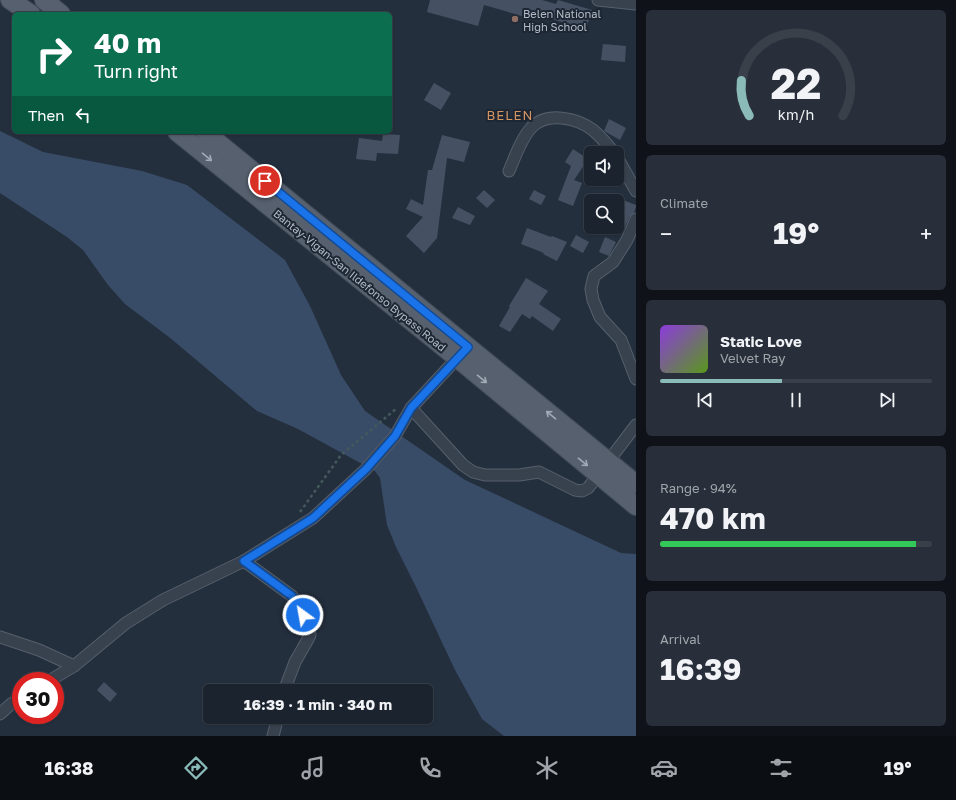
<!DOCTYPE html>
<html lang="en">
<head>
<meta charset="utf-8">
<style>
  body { margin:0; font-family:"Golos Text",sans-serif; background:#282f3a; color:#f1f3f6; height:100vh; display:flex; flex-direction:column; font-size:15px; white-space:nowrap }
  * { box-sizing:border-box; margin:0 }
  p { font-size:13px; color:#a0a4aa }
  .icon { flex:none; width:22px; height:22px; fill:none; stroke:currentColor; stroke-width:2; stroke-linecap:round; stroke-linejoin:round }
  .map { position:relative; flex:1; overflow:hidden }
  .details { display:flex; flex-direction:column; gap:10px; padding:10px; background:#0f1319; width:320px }
  .details>* { flex:none }
  .guide { position:absolute; left:12px; top:12px; width:380px; height:122px; border-radius:6px; box-shadow:0 1px 3px #0004,0 0 0 1px #39404a; background:#0b6e4f; color:#fff; overflow:hidden }
  .buttons { position:absolute; left:584px; top:146px; display:grid; gap:8px }
  .buttons a { display:grid; place-items:center; width:40px; height:40px; border-radius:6px; background:#1b232e; box-shadow:0 1px 3px #0004,0 0 0 1px #39404a; font-size:20px }
  .speed { position:absolute; left:12px; top:672px; display:flex; gap:8px; font-size:20px; font-weight:700; text-align:center }
  .speed>* { display:grid; place-content:center; width:52px; height:52px; border-radius:50%; background:#1b232e; box-shadow:0 1px 3px #0004,0 0 0 1px #39404a; line-height:1 }
  .speed .limit { border:6px solid #d22; background:#fff; color:#111 }
  .pin { position:absolute; display:grid; place-items:center; width:34px; height:34px; color:#fff; margin:-17px; border:2px solid #fff; border-radius:50%; box-shadow:0 1px 4px #0007 }
  .me { position:absolute; width:44px; margin:-22px; rotate:328deg; stroke-linejoin:round; filter:drop-shadow(0 0 3px #0008) }
  .turn { display:flex; align-items:center; gap:14px; height:84px; padding:0 16px; font-size:18px }
  .turn .icon { width:52px; height:52px; stroke-width:2.5 }
  .turn b { display:block; font-size:28px; line-height:34px }
  .then { display:flex; align-items:center; height:38px; padding:0 16px; background:#0003; gap:8px; font-size:15px }
  .big { font-size:30px; font-weight:700; line-height:1.1 }
  .details .widget { flex:1; display:flex; flex-direction:column; justify-content:center; gap:6px; min-width:0; padding:0 14px; border-radius:6px; background:#282f3a }
  .details .dial { align-items:center; gap:0 }
  .dial svg { height:104px; overflow:visible; fill:none; stroke:#39404a; stroke-width:7; stroke-linecap:round; text-anchor:middle }
  .dial text { fill:#f1f3f6; stroke:none }
  .song { display:flex; align-items:center; gap:12px }
  .cover { width:48px; height:48px; border-radius:6px; background:linear-gradient(135deg,hsl(270 70% 55%),hsl(90 70% 35%)) }
  .played { height:4px; border-radius:2px; background:linear-gradient(90deg,#8bbbb9 45%,#39404a 45%) }
  .keys { display:flex; justify-content:space-around; direction:ltr }
  .heat { display:flex; justify-content:space-between; align-items:center; font-size:22px; direction:ltr }
  .charge { height:6px; border-radius:3px; background:linear-gradient(90deg,#34c759 94%,#39404a 0) }
  .trip { position:absolute; left:203px; top:684px; width:230px; height:40px; border-radius:6px; background:#1b232e; box-shadow:0 1px 3px #0004,0 0 0 1px #39404a; font-weight:700; line-height:40px; text-align:center }
  .dock { display:flex; height:64px; justify-content:space-around; align-items:center; background:#0b0e12; color:#a0a4aa }
  .dock .icon { width:28px; height:28px }
  .dock .selected { color:#8bbbb9 }
  .dock b { font-size:18px; color:#f1f3f6 }
  main { display:flex; flex:1; min-height:0 }
  .map>svg:first-child { display:block }
</style>
</head>
<body>
<main>
<div class="map">
<svg width="636" height="736" viewBox="0 0 636 736">
  <rect width="100%" height="100%" fill="#242f3e"/>
  <polygon fill="#394c67" points="0,131 43,152 142,171 187,185 285,260 310,306 341,375 365,411 465,480 621,553 636,554 636,736 504,736 482,719 455,670 416,587 396,547 387,525 380,478 375,471 298,429 257,411 169,337 125,304 108,285 83,250 67,237 0,193"/>
  <g fill="#455162">
    <polygon points="430,0 542,0 556,4 558,0 592,10 586,29 548,18 548,20 526,14 525,17 484,5 478,26 427,12"/>
    <polygon points="603,44 626,46 625,62 601,60"/>
    <polygon points="434,83 451,93 441,110 424,100"/>
    <polygon points="609,119 626,128 620,140 604,131"/>
    <polygon points="383,134 400,135 398,154 377,153 376,161 356,159 359,138 382,141"/>
    <polygon points="442,135 470,142 464,162 447,158 437,238 424,253 406,236 423,217 406,209 411,199 423,205 428,170 432,170"/>
    <polygon points="573,149 588,159 574,180 582,183 573,206 558,200 571,166 565,162"/>
    <polygon points="484,190 495,200 487,208 476,198"/>
    <polygon points="534,190 546,196 541,205 529,199"/>
    <polygon points="623,200 636,205 636,207 634,213 630,216 623,231 617,230 617,216"/>
    <polygon points="458,207 475,216 470,225 452,218"/>
    <polygon points="527,228 551,237 552,236 567,242 557,261 543,254 544,253 521,244"/>
    <polygon points="576,235 589,242 583,253 570,246"/>
    <polygon points="605,237 616,242 609,256 599,252"/>
    <polygon points="526,278 548,291 539,304 561,319 553,331 532,316 530,319 522,314 510,332 499,326 510,307 509,306"/>
    <polygon points="104,682 117,694 110,702 97,690"/>
  </g>
  <g fill="none" stroke-linecap="round" stroke-linejoin="round">
    <g stroke="#565f6c" stroke-width="13">
      <g id="minor">
        <polyline points="598,0 636,4"/>
        <polyline points="617,157 636,191"/>
        <path d="M509,171C515,157 521,139 531,128C547,111 577,118 593,130C601,137 608,145 614,153"/>
        <polyline points="636,219 627,240 613,262 594,276 591,289 593,300 600,317 621,340 636,379"/>
        <polyline points="411,408 463,465 473,472 485,475 519,475 539,472 575,490 582,491 588,488 636,425"/>
        <polyline points="244,561 292,596 303,615 309,629 310,635 307,641 295,662 284,691"/>
        <polyline points="0,637 39,650 74,666"/>
        <polyline points="49,681 74,666 126,623 163,600 244,561 313,518 366,469 395,436 411,408 461,354"/>
        <polyline points="0,714 11,704 21,698"/>
        <polyline points="273,736 278,717"/>
      </g>
    </g>
    <g stroke="#414a57" stroke-width="20">
      <g id="primary">
        <polyline points="10,0 31,14"/>
        <polyline points="44,0 61,14"/>
        <polyline points="177,132 457,358 636,506"/>
        <polyline points="205,132 636,484"/>
      </g>
    </g>
    <polyline stroke="#44595c" stroke-width="2.5" stroke-dasharray="3 3" stroke-linecap="butt" points="300,512 341,455 397,408"/>
    <use href="#minor" stroke="#38414e" stroke-width="11"/>
    <use href="#primary" stroke="#56606e" stroke-width="18"/>
  </g>
  <defs><path id="oneway-shaft" d="M-6 0H5M1.5-3L5.5 0L1.5 3" fill="none" stroke-width="1.6" stroke-linecap="round" stroke-linejoin="round"/></defs>
  <g stroke="#a1aab7">
    <use href="#oneway-shaft" transform="translate(207 157) rotate(39)"/>
    <use href="#oneway-shaft" transform="translate(482 379) rotate(39)"/>
    <use href="#oneway-shaft" transform="translate(551 415) rotate(-141)"/>
    <use href="#oneway-shaft" transform="translate(583 462) rotate(39)"/>
  </g>
  <g fill="none" stroke-linecap="round" stroke-linejoin="round">
    <g stroke="#114b97" stroke-width="10">
      <polyline id="route" points="265,181 468,347 411,408 395,436 366,469 313,518 244,561 292,596 303,615"/>
    </g>
    <use href="#route" stroke="#1a73e8" stroke-width="7"/>
  </g>
  <circle fill="#8d6e63" stroke="#1d2633" stroke-width="1.5" cx="515" cy="19" r="4"/>
  <g text-anchor="middle" dominant-baseline="central" stroke-width="4" stroke-linejoin="round" paint-order="stroke">
    <g font-size="11" fill="#b4bcc9" stroke="#1d2633" text-anchor="start">
      <text x="523" y="13">Belen National<tspan x="523" dy="13">High School</tspan></text>
    </g>
    <g font-size="11" fill="#b4bcc9" stroke="#1d2633">
      <text transform="translate(360 280) rotate(39)">Bantay-Vigan-San Ildefonso Bypass Road</text>
    </g>
    <g font-size="13" letter-spacing="1" fill="#d59563" stroke="#1d2633">
      <text x="510" y="115">BELEN</text>
    </g>
  </g>
</svg>
<div class="buttons">
<a><svg class="icon" aria-label="sound" viewBox="0 0 24 24"><path d="M4 9h4l5-4v14l-5-4H4zM17 9q2 3 0 6"/></svg></a>
<a><svg class="icon" aria-label="search" viewBox="0 0 24 24"><circle cx="10" cy="10" r="6"/><path d="M15 15l6 6"/></svg></a>
</div>
<div class="speed"><div class="limit">30</div></div>
<div class="pin" style="left:265px;top:181px;background:#d93025"><svg class="icon" aria-label="arrive" viewBox="0 0 24 24"><path d="M6 21V4h12l-3 4 3 4H6"/></svg></div>
<svg class="me" style="left:303px;top:615px" viewBox="-20 -20 40 40"><circle r="17" fill="#1a73e8" stroke="#fff" stroke-width="3"/><path d="M0-11L8 9 0 5-8 9z" fill="#fff"/></svg>
<div class="trip">16:39 · 1 min · 340 m</div>
<div class="guide">
<div class="turn"><svg class="icon" aria-label="right" viewBox="0 0 24 24"><path d="M7 20v-9h11M14 6l5 5-5 5"/></svg><div><b>40 m</b>Turn right</div></div>
<div class="then">Then<svg class="icon" aria-label="left" viewBox="0 0 24 24"><path d="M17 20v-9H6M10 6l-5 5 5 5"/></svg></div>
</div>
</div>
<section class="details">
<div class="widget dial"><svg viewBox="0 0 100 80">
<path d="M14 69A42 42 0 1 1 86 69"/>
<path d="M14 69A42 42 0 0 1 8 42" stroke="#8bbbb9"/>
<text x="50" y="56" font-size="32" font-weight="700">22</text>
<text x="50" y="72" font-size="11">km/h</text>
</svg></div>
<div class="widget"><p>Climate</p>
<div class="heat"><a>−</a><b class="big">19°</b><a>+</a></div>
</div>
<div class="widget">
<div class="song"><i class="cover"></i><div><b>Static Love</b><p>Velvet Ray</p></div></div>
<div class="played"></div>
<div class="keys"><svg class="icon" aria-label="previous" viewBox="0 0 24 24"><path d="M18 5L8 12l10 7zM5 5v14"/></svg><svg class="icon" aria-label="pause" viewBox="0 0 24 24"><path d="M8 5v14M16 5v14"/></svg><svg class="icon" aria-label="next" viewBox="0 0 24 24"><path d="M6 5l10 7-10 7zM19 5v14"/></svg></div>
</div>
<div class="widget"><p>Range · 94%</p><b class="big">470 km</b><div class="charge"></div></div>
<div class="widget"><p>Arrival</p><b class="big">16:39</b></div>
</section>
</main>
<nav class="dock">
<b>16:38</b>
<svg class="icon selected" aria-label="directions" viewBox="0 0 24 24"><path d="M12 3l9 9-9 9-9-9zM9 14v-3h6M13 9l2 2-2 2"/></svg>
<svg class="icon" aria-label="music" viewBox="0 0 24 24"><path d="M9 18V5l10-2v13"/><circle cx="6" cy="18" r="3"/><circle cx="16" cy="16" r="3"/></svg>
<svg class="icon" aria-label="phone" viewBox="0 0 24 24"><path d="M5 4h4l2 5-3 2q2 4 5 5l2-3 5 2v4C11 20 4 13 5 4z"/></svg>
<svg class="icon" aria-label="climate" viewBox="0 0 24 24"><path d="M12 3v18M4 7l16 10M4 17L20 7"/></svg>
<svg class="icon" aria-label="car" viewBox="0 0 24 24"><path d="M5 17H2v-5l4-1 3-4h7l3 4 3 1v5h-3M9 17h6M6 11h13"/><circle cx="7" cy="17" r="2"/><circle cx="17" cy="17" r="2"/></svg>
<svg class="icon" aria-label="filters" viewBox="0 0 24 24"><path d="M4 7h16M4 17h16"/><circle cx="9" cy="7" r="2"/><circle cx="15" cy="17" r="2"/></svg>
<b>19°</b>
</nav>
</body>
</html>
